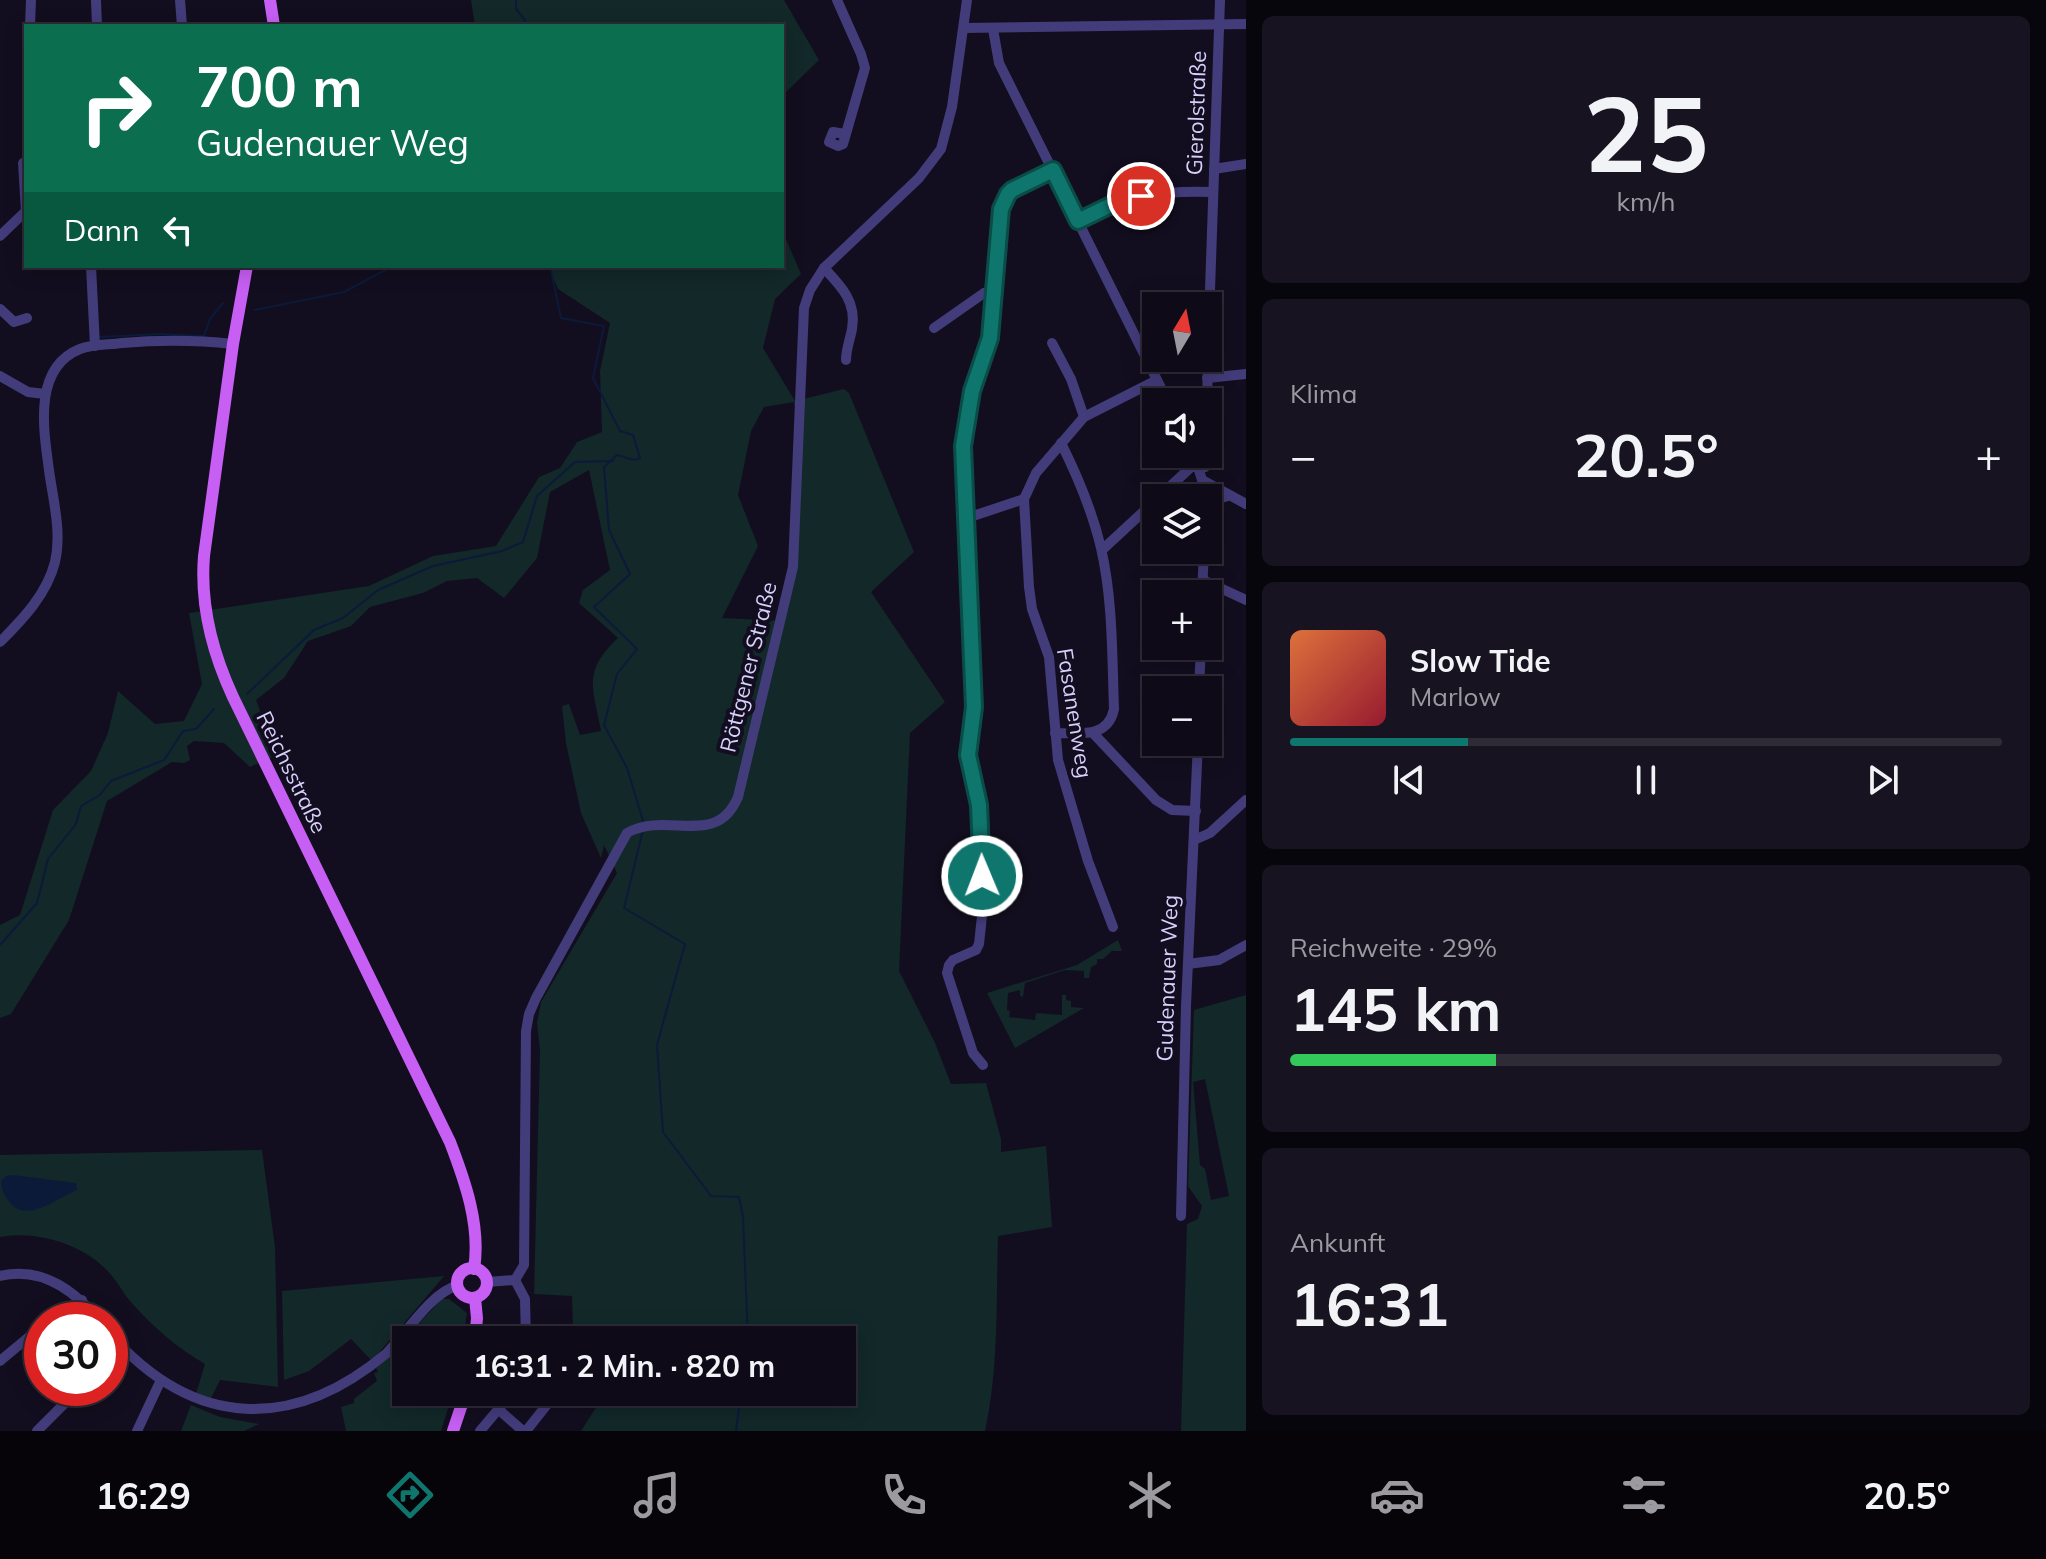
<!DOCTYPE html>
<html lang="de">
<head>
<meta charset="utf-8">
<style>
  body { margin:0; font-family:Mulish,sans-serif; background:#171320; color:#f1f3f6; height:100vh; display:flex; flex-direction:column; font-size:30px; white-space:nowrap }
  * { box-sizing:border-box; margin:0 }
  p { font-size:26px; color:#9b9aa1 }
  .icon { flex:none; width:44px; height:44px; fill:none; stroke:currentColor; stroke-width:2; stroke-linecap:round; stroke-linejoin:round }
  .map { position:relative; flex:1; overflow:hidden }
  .side { display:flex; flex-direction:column; gap:16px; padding:16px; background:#08060d; width:800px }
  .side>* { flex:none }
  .guide { position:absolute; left:24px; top:24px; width:760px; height:244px; border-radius:0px; box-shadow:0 4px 20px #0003,0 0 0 2px #2e2b36; background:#0b6e4f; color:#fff; overflow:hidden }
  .needle { width:52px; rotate:10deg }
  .tools { position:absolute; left:1142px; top:292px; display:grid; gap:16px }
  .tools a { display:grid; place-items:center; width:80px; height:80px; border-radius:0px; background:#0e0a17; box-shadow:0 4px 20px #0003,0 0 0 2px #2e2b36; font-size:40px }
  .speed { position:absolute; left:24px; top:1302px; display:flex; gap:16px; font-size:40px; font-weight:700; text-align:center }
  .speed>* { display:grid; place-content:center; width:104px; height:104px; border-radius:50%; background:#0e0a17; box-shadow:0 4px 20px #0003,0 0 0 2px #2e2b36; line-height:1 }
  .speed .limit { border:12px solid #d22; background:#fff; color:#111 }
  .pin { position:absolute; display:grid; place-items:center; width:68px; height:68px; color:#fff; margin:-34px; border:4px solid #fff; border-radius:50%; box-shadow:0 2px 8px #0007 }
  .me { position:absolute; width:88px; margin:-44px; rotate:359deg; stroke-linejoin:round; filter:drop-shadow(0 0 6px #0008) }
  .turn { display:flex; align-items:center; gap:28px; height:168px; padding:0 40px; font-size:36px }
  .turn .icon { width:104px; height:104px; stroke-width:2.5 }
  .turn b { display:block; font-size:56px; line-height:68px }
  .then { display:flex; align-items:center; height:76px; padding:0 40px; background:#0003; gap:16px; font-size:30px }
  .big { font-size:60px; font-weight:700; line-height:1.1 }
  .side .widget { flex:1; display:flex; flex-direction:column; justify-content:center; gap:12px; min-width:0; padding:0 28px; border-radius:12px; background:#171320 }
  .side .dial { align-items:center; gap:0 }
  .dial b { font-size:104px; line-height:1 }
  .song { display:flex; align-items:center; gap:24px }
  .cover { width:96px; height:96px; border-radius:12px; background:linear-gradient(135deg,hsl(20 70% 55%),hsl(350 70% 35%)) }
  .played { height:8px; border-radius:4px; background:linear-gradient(90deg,#0f766e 25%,#2e2b36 25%) }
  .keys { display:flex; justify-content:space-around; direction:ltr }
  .heat { display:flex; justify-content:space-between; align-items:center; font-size:44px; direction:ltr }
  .charge { height:12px; border-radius:6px; background:linear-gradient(90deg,#34c759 29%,#2e2b36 0) }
  .trip { position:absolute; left:392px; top:1326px; width:464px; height:80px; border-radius:0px; background:#0e0a17; box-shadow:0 4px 20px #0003,0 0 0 2px #2e2b36; font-weight:700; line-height:80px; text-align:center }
  .tab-bar { display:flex; height:128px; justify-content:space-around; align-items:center; background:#060409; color:#9b9aa1 }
  .tab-bar .icon { width:56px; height:56px }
  .tab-bar .active { color:#0f766e }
  .tab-bar b { font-size:36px; color:#f1f3f6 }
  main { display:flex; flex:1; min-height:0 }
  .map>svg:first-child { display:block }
</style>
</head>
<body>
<main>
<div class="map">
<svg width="1246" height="1431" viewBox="0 0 1246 1431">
  <rect width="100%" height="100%" fill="#120e1f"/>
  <g fill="#122829" fill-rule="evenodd">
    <polygon points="471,0 784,0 819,60 782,96 782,26 475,26"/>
    <path d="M782,230L801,274L775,299L763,348L795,401L844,389L849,393L914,552L871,592L945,702L910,733L899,971L935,1043L951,1084L986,1083L1001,1139V1152L1046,1146L1052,1227L998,1236C996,1300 999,1368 985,1431H581L606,1392H842V1340H639L644,1331L573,1329L572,1296L534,1294L540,1050L537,1023L541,1002L617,873L604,845L601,858L581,813L566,743L562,706L569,704L580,735L601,731C593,688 582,672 618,638L579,603L583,590L610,570L589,470L550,492L537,558L504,598L477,578L447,581L423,593L370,607L351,626L308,641L284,678L256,700L277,755L250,767L224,743L194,741L187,746L190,760L184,763L172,762L107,801L69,920L11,1014L0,1018V925L20,915L53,810L91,771L108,733L118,691L155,724L184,721L202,684L189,613L369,586L433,556L496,546L539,477L560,468L577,442L602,432L600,371L610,323L558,289L548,266H782ZM794,402L801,443L783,621L722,618L758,546L738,495L751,431L764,407Z"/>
    <polygon points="1118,940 1122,951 1112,951 1103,959 1097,959 1097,964 1091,967 1089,978 1084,978 1084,971 1065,970 1025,983 1023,997 1020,996 1020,990 1008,993 1007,1010 1010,1011 1009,1017 1035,1020 1036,1013 1062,1015 1062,995 1066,995 1066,1000 1071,1001 1071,1007 1084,1008 1015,1048 987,993 1077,965"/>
    <path d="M1246,995V1431H1181L1187,1224L1198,1219L1202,1206L1188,1186L1194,1010ZM1205,1079L1229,1196L1211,1200L1205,1169L1200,1165L1193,1082Z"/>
    <path d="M262,1150L275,1247L278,1387L220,1380L209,1402L195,1397L205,1364C177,1348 152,1326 130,1301C123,1293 119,1284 112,1276C87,1245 38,1230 0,1237V1155Z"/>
    <polygon points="444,1276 372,1361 351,1339 309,1371 284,1380 282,1291"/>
    <polygon points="442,1299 449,1299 467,1313 463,1340 406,1340 406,1392 453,1392 441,1431 346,1431 341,1407 354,1403 354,1399 377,1381 374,1373 378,1372 376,1368"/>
    <polygon points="191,1405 220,1417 259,1424 244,1431 181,1431"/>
  </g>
  <path fill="#0c1a3a" d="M13,1175L76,1183L77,1190C59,1197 29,1223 11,1204C5,1197 1,1190 1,1181L6,1176Z"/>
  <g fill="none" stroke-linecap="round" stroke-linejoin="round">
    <g stroke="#0c1a3a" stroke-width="2">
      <polyline points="516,0 516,9 525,20 524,26"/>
      <polyline points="550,266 561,318 604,326 593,378 620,431 633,435 640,458 634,460 617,455 604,467 609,530 630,574 594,607 637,649 617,674 604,725 627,768 644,824"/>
      <polyline points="255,310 344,292 393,266"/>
      <polyline points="100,337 160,334 204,336 210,319 223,303"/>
      <polyline points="247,694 314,630 343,618 378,590 433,566 502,551 523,542 537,496 575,462 613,461"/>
      <polyline points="643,830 624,908 685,944 657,1045 663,1132 711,1196 739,1197 743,1217 748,1340"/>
      <polyline points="0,945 37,903 48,859 76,824 81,806 100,795 111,781 164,760 183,731 196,729 214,709"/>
      <polyline points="736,1431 741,1392"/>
    </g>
    <g stroke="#433c7b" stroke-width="10">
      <polyline points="96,0 97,26"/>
      <polyline points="180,0 182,26"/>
      <polyline points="837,0 861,54 865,68 843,144 838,146 829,142 833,132 845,134"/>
      <polyline points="30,26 31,0"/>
      <polyline points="964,28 1246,24"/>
      <polyline points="993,29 999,63 1168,402"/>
      <polyline points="1214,169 1246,164"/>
      <polyline points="26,212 23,163 26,163"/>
      <path d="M1078,221C1128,196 1157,190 1213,192"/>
      <polyline points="0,236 26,211"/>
      <polyline points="91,266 95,346"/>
      <path d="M824,268C841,286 857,302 852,329C850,340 846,349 846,360"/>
      <polyline points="0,309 14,322 27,318"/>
      <polyline points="934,328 984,293 993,291"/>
      <polyline points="1052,343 1071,379 1084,417"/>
      <polyline points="1208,348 1220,0"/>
      <polyline points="0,376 28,392 45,394"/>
      <polyline points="1207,378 1246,374"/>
      <polyline points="1207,402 1208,358"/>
      <polyline points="1194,454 1202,480 1246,504"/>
      <polyline points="1205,467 1207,454"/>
      <polyline points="1158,498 1191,467 1205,467"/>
      <polyline points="1024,499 1029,587 1032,609 1049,657 1058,760 1088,861 1113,927"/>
      <polyline points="1024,499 1036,473 1084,417 1157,380"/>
      <polyline points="1208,502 1228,496"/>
      <polyline points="967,518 1024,499"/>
      <polyline points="1102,550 1156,500"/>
      <polyline points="1203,580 1246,600"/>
      <polyline points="1202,594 1204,550"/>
      <path d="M0,642C23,619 47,594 55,562C62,532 53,500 49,470C44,432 32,368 80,349C93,344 108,345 122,343C159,340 196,340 233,344"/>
      <polyline points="1199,690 1201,646"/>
      <path d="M1055,733C1079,733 1108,739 1114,709C1112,656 1113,600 1101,548C1092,510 1078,477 1061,443"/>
      <polyline points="1093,733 1156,800 1172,810 1196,811"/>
      <polyline points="1194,840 1210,833 1246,800"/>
      <polyline points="1188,964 1219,960 1246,945"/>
      <polyline points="983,1065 973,1053 947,973 949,965 953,960 976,950 979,944 982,916 980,810 968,755 974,707 963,446 974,383 990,338 1003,203 1012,190 1053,170"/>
      <polyline points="1181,1216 1186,1006 1198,742"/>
      <path d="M0,1276C41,1266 74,1290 99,1320"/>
      <polyline points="515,1280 525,1299 526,1340"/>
      <path d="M487,1282L515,1280L524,1265L526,1031L529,1014L536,998L627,833C668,810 716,849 738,797L793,567L804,308L810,290L824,268L919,178L941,149L952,107L967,0"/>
      <polyline points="50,1320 82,1300"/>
      <path d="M110,1334C195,1430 294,1431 387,1353C405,1334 433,1291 457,1286"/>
      <polyline points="0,1361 42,1326"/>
      <polyline points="110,1365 126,1352"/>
      <polyline points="498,1409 523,1431"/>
      <polyline points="37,1431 80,1388"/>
      <polyline points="137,1431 160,1382"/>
      <polyline points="480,1431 513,1392"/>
      <polyline points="526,1431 557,1392"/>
    </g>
    <g stroke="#c75ff4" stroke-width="12">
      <polyline points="270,0 274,26"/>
      <path d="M247,266L233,344L204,556C200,606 212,652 233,697L450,1142C465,1181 481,1226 474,1269"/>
      <circle cx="472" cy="1283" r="15"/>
      <polyline points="475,1340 477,1318 475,1298"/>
      <polyline points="453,1431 466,1392"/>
    </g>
  </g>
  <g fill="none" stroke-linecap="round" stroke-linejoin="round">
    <g stroke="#0a4d48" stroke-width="20">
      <polyline id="route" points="982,876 979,805 968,755 974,707 963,446 972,391 990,338 1001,209 1008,194 1012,190 1053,170 1078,221 1113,204 1141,196"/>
    </g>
    <use href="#route" stroke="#0f766e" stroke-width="14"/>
  </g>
  <g text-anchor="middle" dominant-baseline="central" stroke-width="8" stroke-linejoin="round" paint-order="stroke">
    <g font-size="22" fill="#d8d0fc" stroke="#120e1f">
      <text transform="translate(1196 113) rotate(-88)">Gierolstraße</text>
      <text transform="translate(748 667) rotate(-76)">Röttgener Straße</text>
      <text transform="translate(1075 713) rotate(81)">Fasanenweg</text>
      <text transform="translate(292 772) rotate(64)">Reichsstraße</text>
      <text transform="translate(1167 978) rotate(-88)">Gudenauer Weg</text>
    </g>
  </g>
</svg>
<div class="tools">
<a><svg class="needle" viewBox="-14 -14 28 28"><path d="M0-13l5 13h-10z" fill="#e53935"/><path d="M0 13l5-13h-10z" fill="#9b9aa1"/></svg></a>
<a><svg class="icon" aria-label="sound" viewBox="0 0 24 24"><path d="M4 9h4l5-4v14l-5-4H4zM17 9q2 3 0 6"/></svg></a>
<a><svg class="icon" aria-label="layers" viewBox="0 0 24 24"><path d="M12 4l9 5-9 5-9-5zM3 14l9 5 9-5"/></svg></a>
<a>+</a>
<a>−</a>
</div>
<div class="speed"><div class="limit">30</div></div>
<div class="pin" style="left:1141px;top:196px;background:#d93025"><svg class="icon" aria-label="arrive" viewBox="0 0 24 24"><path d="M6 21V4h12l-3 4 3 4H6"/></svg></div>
<svg class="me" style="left:982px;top:876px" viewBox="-20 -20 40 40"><circle r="17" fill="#0f766e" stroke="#fff" stroke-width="3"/><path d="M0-11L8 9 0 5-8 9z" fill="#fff"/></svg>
<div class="trip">16:31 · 2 Min. · 820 m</div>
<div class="guide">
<div class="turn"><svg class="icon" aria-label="right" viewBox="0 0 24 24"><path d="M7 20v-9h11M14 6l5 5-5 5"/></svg><div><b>700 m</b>Gudenauer Weg</div></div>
<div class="then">Dann<svg class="icon" aria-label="left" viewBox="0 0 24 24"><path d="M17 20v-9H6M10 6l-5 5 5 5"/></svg></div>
</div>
</div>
<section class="side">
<div class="widget dial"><b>25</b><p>km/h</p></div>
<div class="widget"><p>Klima</p>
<div class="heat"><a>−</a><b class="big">20.5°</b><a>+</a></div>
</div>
<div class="widget">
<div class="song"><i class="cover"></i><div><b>Slow Tide</b><p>Marlow</p></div></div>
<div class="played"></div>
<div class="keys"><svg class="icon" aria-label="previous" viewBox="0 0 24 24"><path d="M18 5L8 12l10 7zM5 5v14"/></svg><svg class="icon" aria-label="pause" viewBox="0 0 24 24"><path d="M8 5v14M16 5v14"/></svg><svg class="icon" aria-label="next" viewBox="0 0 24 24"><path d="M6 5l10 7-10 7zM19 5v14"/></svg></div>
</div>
<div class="widget"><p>Reichweite · 29%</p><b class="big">145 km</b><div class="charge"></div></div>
<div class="widget"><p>Ankunft</p><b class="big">16:31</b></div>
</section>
</main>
<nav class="tab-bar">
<b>16:29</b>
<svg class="icon active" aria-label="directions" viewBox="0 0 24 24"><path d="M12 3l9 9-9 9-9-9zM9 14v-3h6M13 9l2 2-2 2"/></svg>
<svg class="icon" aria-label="music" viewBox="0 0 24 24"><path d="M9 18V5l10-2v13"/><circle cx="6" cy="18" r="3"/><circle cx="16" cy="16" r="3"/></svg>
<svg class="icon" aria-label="phone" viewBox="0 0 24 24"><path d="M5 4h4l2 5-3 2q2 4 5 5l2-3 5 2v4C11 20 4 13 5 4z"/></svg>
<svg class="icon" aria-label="climate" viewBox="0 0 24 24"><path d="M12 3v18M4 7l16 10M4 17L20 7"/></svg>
<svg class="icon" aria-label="car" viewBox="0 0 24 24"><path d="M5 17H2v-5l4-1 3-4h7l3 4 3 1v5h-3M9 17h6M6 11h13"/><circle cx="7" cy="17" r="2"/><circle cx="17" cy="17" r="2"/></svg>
<svg class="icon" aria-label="filters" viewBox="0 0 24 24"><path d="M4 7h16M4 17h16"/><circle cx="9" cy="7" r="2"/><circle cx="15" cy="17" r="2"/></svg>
<b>20.5°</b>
</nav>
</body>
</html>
